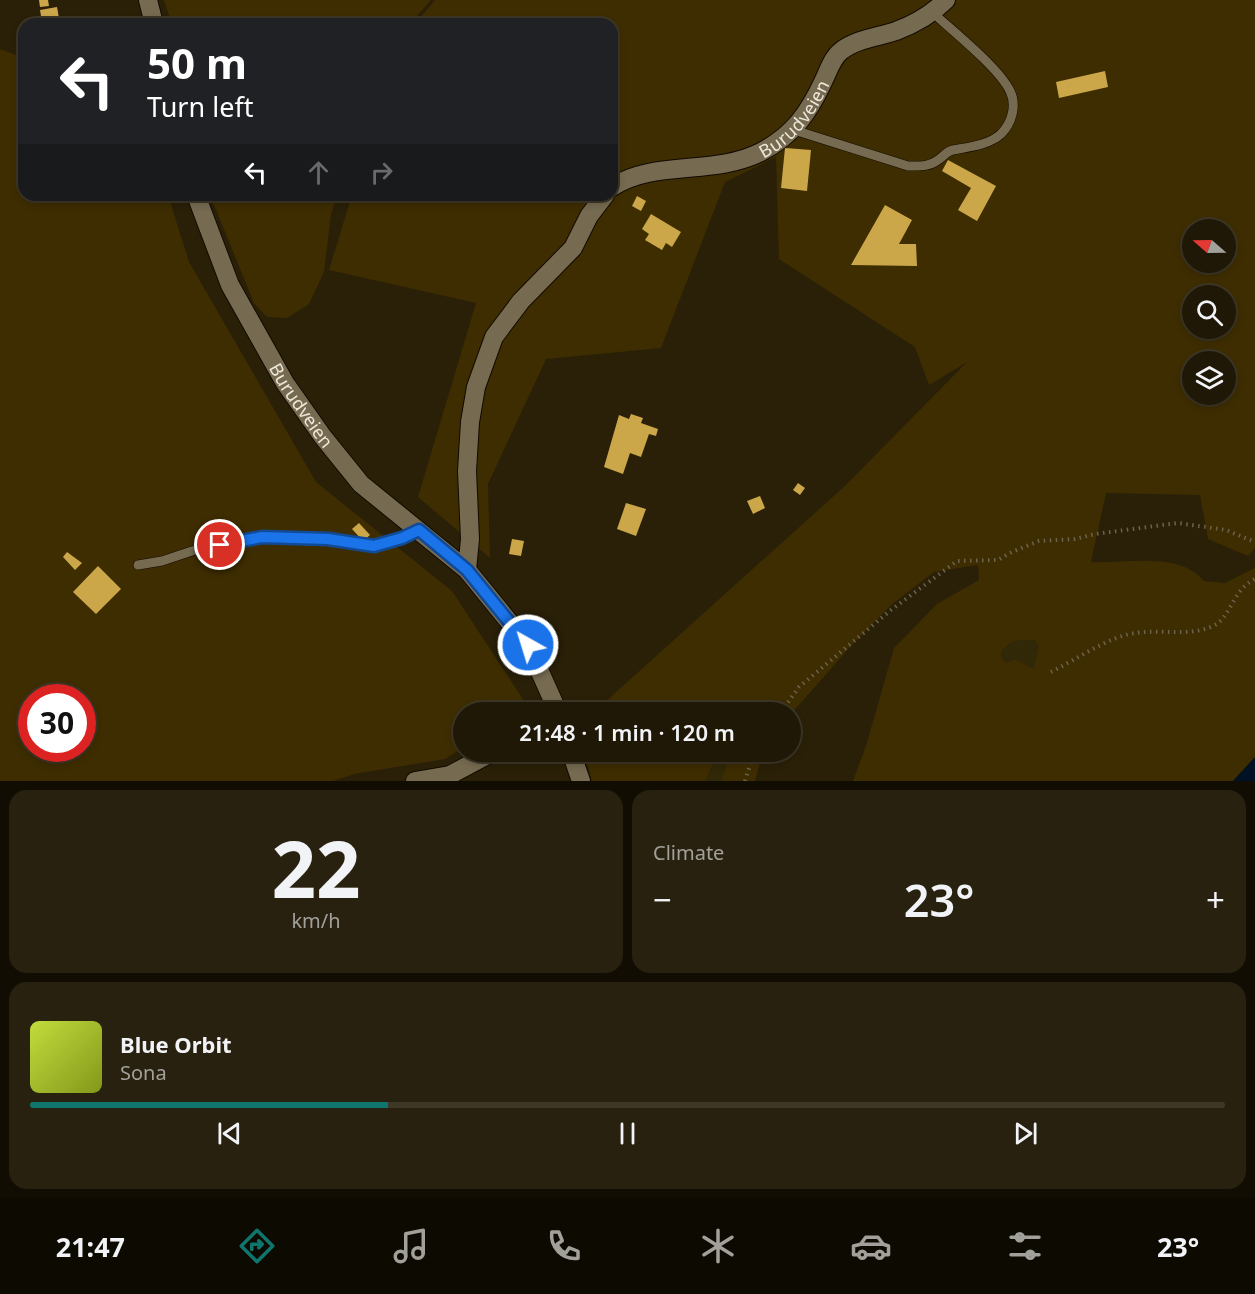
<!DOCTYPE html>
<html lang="en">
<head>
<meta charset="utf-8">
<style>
  body { margin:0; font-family:"Noto Sans",sans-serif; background:#282110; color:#f1f3f6; height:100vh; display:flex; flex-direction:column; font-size:22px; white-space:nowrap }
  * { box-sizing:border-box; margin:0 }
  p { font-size:20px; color:#a2a09b }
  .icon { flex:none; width:33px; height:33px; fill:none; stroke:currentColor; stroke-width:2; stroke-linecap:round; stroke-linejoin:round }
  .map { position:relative; height:781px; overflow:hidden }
  .drawer { display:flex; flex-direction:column; gap:9px; padding:9px; background:#120d03; flex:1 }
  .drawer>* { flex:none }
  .hud { position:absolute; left:18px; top:18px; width:600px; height:183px; border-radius:18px; box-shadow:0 3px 9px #0003,0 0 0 2px #3d3728; background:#202124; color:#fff; overflow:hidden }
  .needle { width:39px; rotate:290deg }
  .fabs { position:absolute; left:1182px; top:219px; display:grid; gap:12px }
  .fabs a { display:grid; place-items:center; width:54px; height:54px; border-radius:50%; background:#201806; box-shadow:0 3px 9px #0003,0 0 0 2px #3d3728; font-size:30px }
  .speed { position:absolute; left:18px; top:684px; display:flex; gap:12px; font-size:30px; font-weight:700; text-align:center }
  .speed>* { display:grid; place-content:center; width:78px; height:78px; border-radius:50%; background:#201806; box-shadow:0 3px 9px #0003,0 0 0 2px #3d3728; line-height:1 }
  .speed .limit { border:9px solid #d22; background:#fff; color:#111 }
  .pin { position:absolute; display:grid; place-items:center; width:51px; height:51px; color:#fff; margin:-26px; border:3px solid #fff; border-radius:50%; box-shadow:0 2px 6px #0007 }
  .me { position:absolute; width:66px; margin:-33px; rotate:321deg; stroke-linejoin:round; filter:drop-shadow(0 0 4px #0008) }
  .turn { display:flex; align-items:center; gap:21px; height:126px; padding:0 30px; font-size:27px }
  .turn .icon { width:78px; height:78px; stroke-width:2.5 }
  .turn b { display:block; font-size:42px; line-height:51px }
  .lanes { display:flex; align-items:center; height:57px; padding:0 30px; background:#0003; justify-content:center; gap:30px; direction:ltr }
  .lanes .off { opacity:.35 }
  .big { font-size:45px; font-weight:600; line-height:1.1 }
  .drawer .tile { flex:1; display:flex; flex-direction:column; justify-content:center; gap:9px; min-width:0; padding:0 21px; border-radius:18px; background:#282110 }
  .drawer .dial { align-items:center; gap:0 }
  .dial b { font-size:78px; line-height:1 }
  .song { display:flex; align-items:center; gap:18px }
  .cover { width:72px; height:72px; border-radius:9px; background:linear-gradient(135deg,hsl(70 70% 55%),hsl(70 70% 35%)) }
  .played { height:6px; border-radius:3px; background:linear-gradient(90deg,#0f766e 30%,#3d3728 30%) }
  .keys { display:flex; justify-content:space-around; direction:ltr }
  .heat { display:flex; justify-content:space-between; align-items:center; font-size:33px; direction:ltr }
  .drawer .tiles { flex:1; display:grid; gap:9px; grid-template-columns:1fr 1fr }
  .tile:last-child { grid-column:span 2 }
  .trip { position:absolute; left:453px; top:702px; width:348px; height:60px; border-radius:30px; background:#201806; box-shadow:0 3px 9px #0003,0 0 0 2px #3d3728; font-weight:600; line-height:60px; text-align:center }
  .dock { display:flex; height:96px; justify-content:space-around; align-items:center; background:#0d0a02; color:#a2a09b }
  .dock .icon { width:42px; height:42px }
  .dock .active { color:#0f766e }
  .dock b { font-size:27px; color:#f1f3f6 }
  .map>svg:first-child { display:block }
</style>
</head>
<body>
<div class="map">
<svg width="1255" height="781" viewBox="0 0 1255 781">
  <rect width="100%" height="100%" fill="#2a2008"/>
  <g fill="#3e2d00" fill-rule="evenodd">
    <polygon points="164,0 431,0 410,24 172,24"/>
    <path d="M435,0H1255V548L1248,556L1208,539L1200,495L1106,493L1091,562C1125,564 1179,551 1204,581L1225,583L1255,568V757L1233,781H853L866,746L894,648L937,604L979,580L978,565L934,572L891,605L851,646L791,714L594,712L846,485L967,362L929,385L915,347L779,259L776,157L725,182L661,348L546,359L488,484L490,558L418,497L476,303L329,270L352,195H612V24H415ZM1192,230H1226V262H1192ZM1192,296H1226V328H1192ZM1192,362H1226V394H1192Z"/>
    <path d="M0,49L24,58V195H168L189,262L316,482L452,591L530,710L526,712H464L463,748L445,759L354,774L333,781H0ZM32,698H82V748H32Z"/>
    <polygon points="210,195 337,195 331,214 324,272 309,304 287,318 267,317 254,303"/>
    <polygon points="584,752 763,752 755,781 592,781"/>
  </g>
  <g fill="#312807">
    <path d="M1026,640H1035L1039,646L1034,669C1028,667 1017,659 1014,660C1011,660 1009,662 1006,663L1001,658V652L1007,645L1014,641Z"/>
    <polygon points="715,753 732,752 721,781 705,781 714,761"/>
  </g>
  <polygon fill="#001123" points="1255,757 1255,781 1233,781"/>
  <g fill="#cba74a">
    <polygon points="39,0 48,0 49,6 40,7"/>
    <polygon points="57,7 59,18 42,22 40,10"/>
    <polygon points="1105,71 1108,87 1059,98 1056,82"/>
    <polygon points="785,148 811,150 807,191 781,188"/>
    <polygon points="948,160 996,186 977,221 958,210 971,188 942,171"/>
    <polygon points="637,196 646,201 641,211 632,206"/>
    <polygon points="885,205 912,220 899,244 916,244 917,266 851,265"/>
    <polygon points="651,214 681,232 672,247 666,243 662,250 645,240 649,234 642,229"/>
    <polygon points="631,414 643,418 641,423 658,429 656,436 649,434 641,457 630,453 623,474 604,467 619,415 629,419"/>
    <polygon points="798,483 805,488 800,495 793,490"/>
    <polygon points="760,496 765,508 753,514 747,501"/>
    <polygon points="626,503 646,509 636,536 617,529"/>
    <polygon points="359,523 370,535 363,541 352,529"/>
    <polygon points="512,539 524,541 521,556 509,554"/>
    <polygon points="67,552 82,563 75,570 63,557"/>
    <polygon points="98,566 121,589 96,614 73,592"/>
  </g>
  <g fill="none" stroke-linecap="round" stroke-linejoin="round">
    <g stroke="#120a00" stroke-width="10">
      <g id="service">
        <path d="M794,130L908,166C919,166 929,167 938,160C944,156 947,151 953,150C969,147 989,145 1001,134C1012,123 1017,105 1010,91C999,68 953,31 933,13"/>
        <polyline points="138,565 162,561 198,549 262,537 328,539 374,546 402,538 419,530"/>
      </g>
    </g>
    <g stroke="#120a00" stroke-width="20">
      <g id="minor">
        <polyline points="148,0 154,24"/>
        <path id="s1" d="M612,187C656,159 714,176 761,152C793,135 808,114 823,82C828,72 832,58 841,51C856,39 878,37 896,31C915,24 932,14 946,0"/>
        <path id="s2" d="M196,195L230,285L285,383L323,437L361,484L467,570L528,645L558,712"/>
        <polyline points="467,570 470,539 467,471 470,422 476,387 494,337 521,301 573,248 589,216 605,195"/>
        <polyline points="571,752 581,781"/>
        <polyline points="415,781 450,775 493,752"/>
      </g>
    </g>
    <g stroke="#6b634e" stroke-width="4" stroke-dasharray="1.5 4.5" stroke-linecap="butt">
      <path d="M1051,672C1075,660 1110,636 1135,633C1161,629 1189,637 1213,626C1231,618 1232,590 1255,579"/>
      <polyline points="781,712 799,687 891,610 957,561 998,560 1012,552 1039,541 1075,539 1095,534 1178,523 1226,530 1255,542"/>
      <polyline points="745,781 754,752"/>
    </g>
    <use href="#service" stroke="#766b51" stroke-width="9"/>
    <use href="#minor" stroke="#766b51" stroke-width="18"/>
  </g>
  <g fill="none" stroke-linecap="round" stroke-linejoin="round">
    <g stroke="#114b97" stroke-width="15">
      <polyline id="route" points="220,545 262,537 328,539 374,546 402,538 419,530 467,570 528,645"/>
    </g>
    <use href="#route" stroke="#1a73e8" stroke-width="10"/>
  </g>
  <g text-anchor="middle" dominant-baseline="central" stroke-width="6" stroke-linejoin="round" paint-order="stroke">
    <g font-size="18" fill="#eee8da" stroke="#0f0b03">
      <text stroke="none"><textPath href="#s1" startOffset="202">Burudveien</textPath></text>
      <text stroke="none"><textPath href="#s2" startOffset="236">Burudveien</textPath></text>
    </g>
  </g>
</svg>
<div class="fabs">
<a><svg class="needle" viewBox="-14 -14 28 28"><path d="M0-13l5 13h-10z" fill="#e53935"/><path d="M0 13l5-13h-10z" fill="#a2a09b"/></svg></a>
<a><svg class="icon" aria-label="search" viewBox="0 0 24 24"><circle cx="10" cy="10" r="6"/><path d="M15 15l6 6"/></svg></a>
<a><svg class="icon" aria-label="layers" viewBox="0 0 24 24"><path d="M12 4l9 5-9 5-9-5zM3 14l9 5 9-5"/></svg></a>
</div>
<div class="speed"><div class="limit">30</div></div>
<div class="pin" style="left:220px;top:545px;background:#d93025"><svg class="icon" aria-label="arrive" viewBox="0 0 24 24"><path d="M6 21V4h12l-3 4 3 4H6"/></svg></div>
<svg class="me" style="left:528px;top:645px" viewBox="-20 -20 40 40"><circle r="17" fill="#1a73e8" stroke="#fff" stroke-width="3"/><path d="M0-11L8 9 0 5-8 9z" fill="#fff"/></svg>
<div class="trip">21:48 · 1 min · 120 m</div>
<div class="hud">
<div class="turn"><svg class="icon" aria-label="left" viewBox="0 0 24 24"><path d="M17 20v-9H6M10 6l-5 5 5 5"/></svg><div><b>50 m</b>Turn left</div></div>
<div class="lanes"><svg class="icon" aria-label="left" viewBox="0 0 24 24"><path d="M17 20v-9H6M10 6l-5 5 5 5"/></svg><svg class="icon off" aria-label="ahead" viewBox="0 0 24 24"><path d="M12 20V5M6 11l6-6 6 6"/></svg><svg class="icon off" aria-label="right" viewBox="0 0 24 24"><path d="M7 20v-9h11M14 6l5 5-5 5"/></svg></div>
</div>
</div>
<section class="drawer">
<div class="tiles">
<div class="tile dial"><b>22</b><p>km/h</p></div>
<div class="tile"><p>Climate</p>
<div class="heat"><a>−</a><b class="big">23°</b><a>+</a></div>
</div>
<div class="tile">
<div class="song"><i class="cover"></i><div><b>Blue Orbit</b><p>Sona</p></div></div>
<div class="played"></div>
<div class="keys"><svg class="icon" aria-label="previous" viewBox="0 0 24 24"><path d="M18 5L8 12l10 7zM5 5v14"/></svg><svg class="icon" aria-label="pause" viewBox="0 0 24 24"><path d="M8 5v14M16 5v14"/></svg><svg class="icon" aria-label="next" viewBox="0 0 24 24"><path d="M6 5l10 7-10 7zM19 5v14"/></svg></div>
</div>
</div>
</section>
<nav class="dock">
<b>21:47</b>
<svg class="icon active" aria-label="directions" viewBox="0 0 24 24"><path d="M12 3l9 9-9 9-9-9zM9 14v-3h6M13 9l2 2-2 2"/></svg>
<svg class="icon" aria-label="music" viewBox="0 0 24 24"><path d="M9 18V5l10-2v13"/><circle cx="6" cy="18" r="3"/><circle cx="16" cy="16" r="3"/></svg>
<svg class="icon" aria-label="phone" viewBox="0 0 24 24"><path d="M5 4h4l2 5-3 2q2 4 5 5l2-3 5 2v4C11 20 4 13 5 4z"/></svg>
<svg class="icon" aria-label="climate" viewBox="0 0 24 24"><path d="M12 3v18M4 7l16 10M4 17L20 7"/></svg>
<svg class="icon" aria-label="car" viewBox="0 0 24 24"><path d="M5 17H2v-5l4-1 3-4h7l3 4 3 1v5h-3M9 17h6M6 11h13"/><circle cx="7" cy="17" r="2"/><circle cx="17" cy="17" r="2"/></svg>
<svg class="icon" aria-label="filters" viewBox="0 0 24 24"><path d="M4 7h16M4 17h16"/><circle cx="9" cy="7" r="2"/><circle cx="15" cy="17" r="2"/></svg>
<b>23°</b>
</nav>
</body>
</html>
